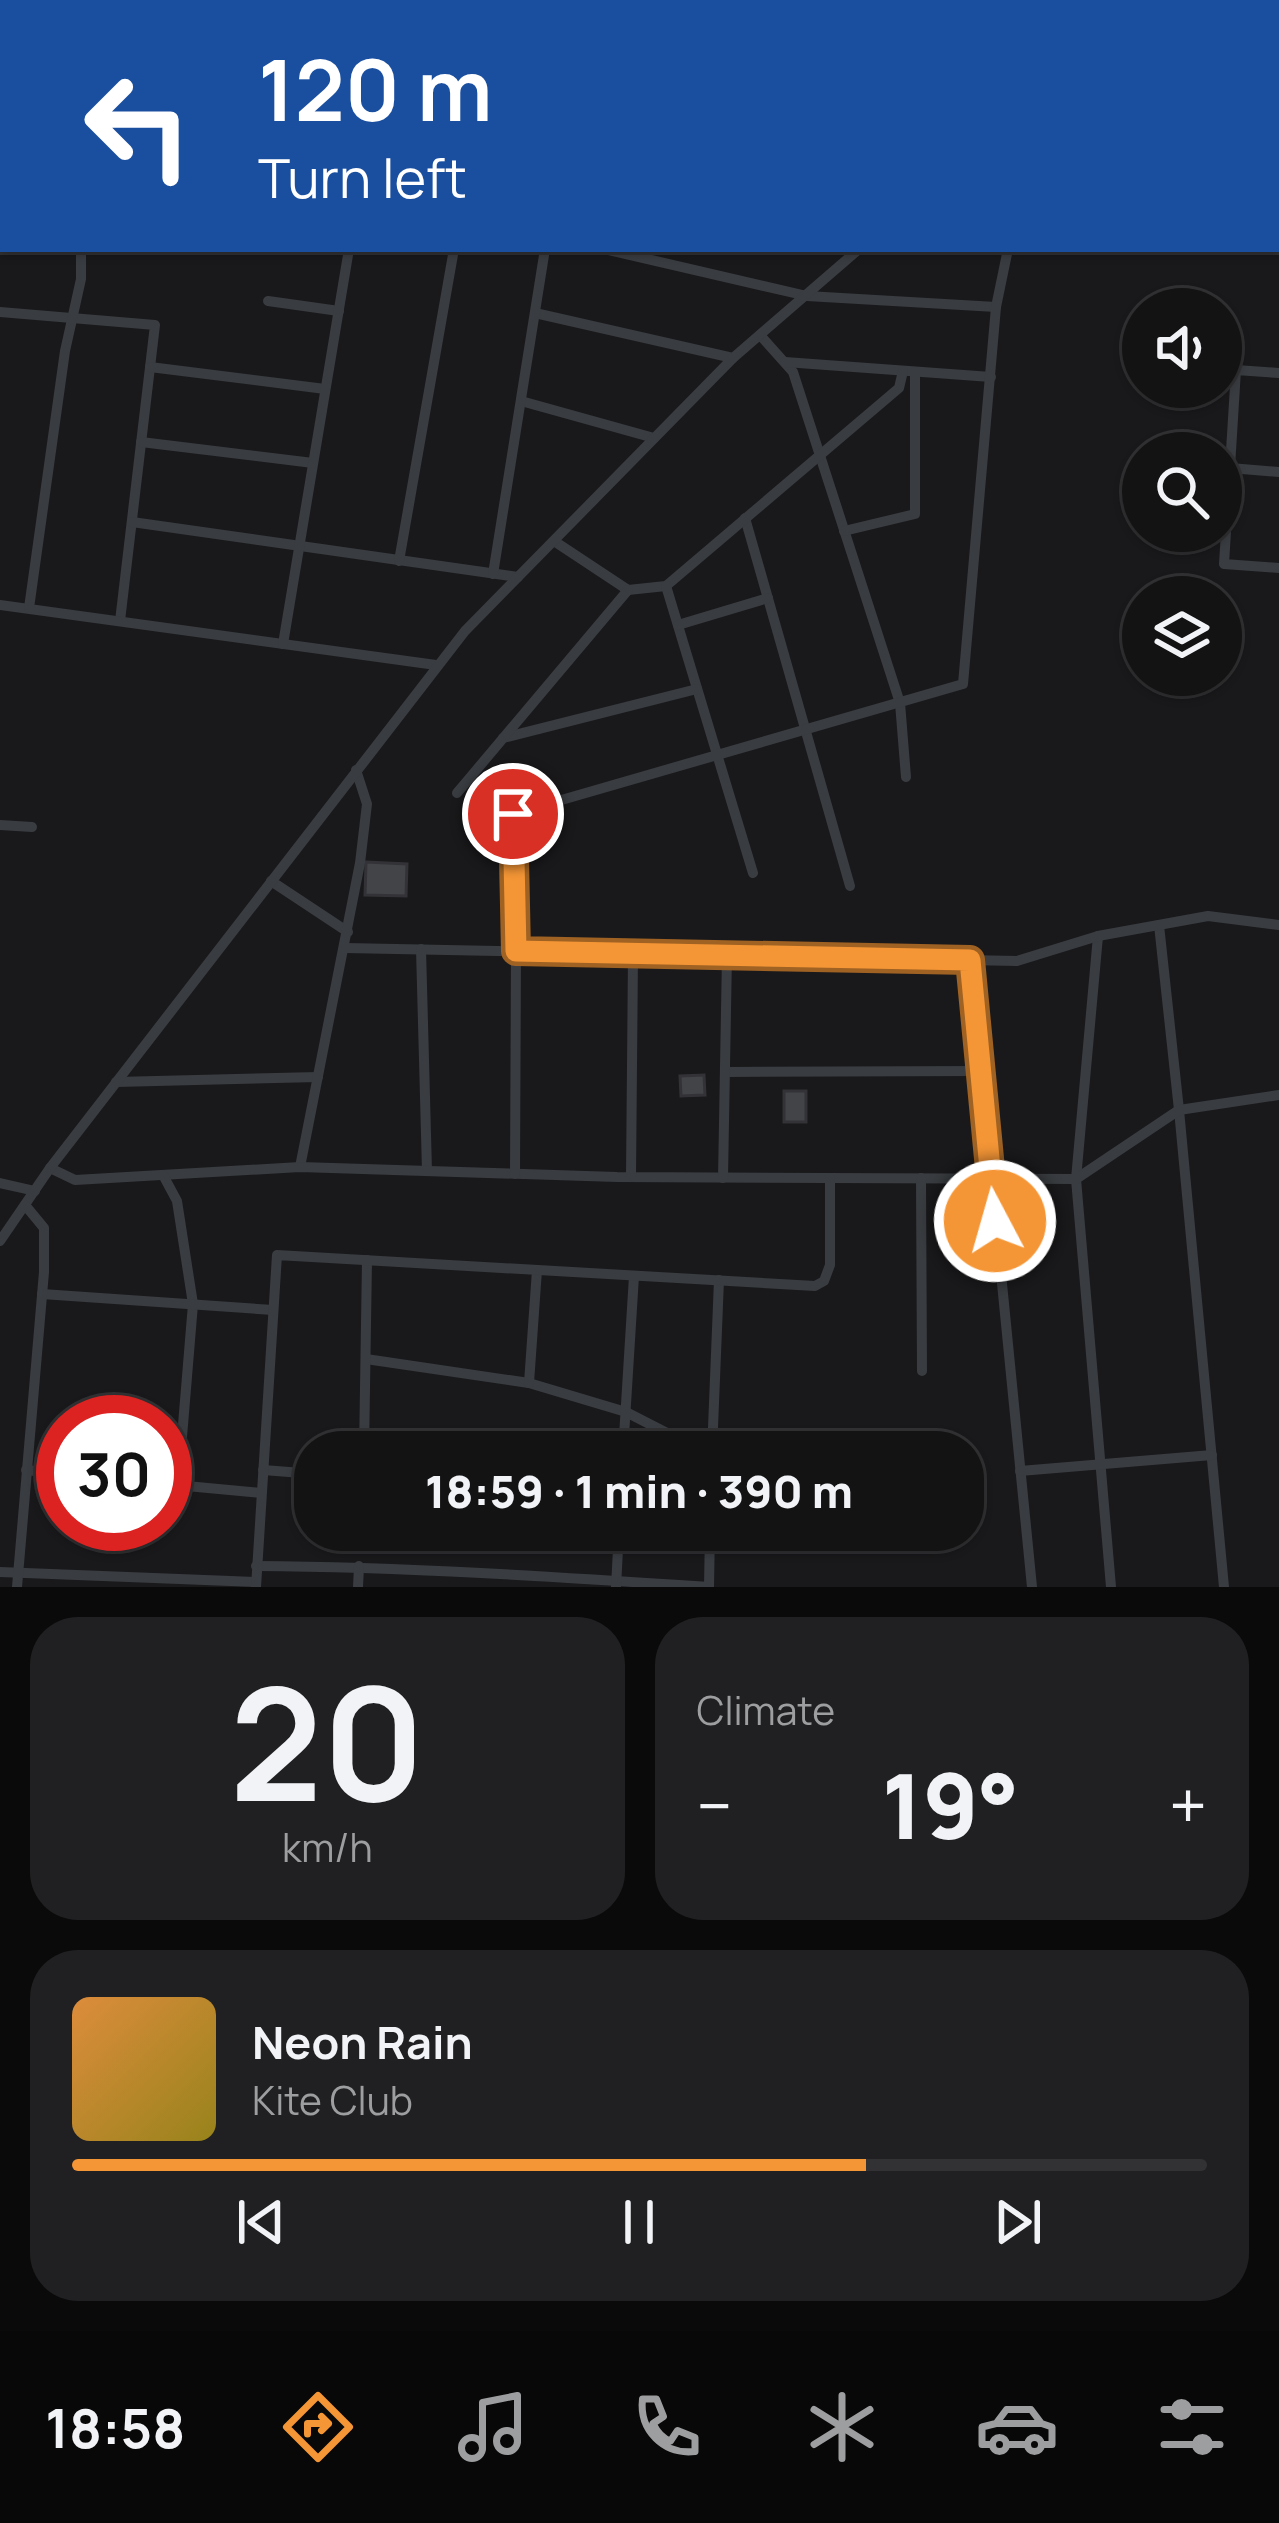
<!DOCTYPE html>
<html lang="en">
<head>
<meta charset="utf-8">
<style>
  body { margin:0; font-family:Manrope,sans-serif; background:#202022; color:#f1f3f6; height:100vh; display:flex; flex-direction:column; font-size:45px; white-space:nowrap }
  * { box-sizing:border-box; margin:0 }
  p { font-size:39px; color:#9d9ea0 }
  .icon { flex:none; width:66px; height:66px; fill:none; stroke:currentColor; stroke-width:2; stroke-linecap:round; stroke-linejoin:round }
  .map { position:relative; height:1587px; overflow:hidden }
  .panel { display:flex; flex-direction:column; gap:30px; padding:30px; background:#0a0a0b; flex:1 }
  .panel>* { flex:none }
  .guide { position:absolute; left:0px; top:0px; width:1281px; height:252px; box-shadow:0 3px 9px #0004,0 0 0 3px #323234; background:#1a4fa0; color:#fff; overflow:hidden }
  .fabs { position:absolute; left:1122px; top:288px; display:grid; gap:24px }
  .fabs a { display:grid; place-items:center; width:120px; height:120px; border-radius:50%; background:#131314; box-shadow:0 3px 9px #0004,0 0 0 3px #323234; font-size:60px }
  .speed { position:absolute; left:36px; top:1395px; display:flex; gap:24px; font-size:60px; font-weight:700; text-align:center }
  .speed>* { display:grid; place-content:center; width:156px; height:156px; border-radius:50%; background:#131314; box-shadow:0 3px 9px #0004,0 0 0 3px #323234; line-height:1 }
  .speed .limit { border:18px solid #d22; background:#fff; color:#111 }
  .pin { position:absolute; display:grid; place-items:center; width:102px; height:102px; color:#fff; margin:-51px; border:6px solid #fff; border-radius:50%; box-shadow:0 3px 12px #0007 }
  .me { position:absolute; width:132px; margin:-66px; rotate:354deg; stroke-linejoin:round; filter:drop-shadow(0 0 9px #0008) }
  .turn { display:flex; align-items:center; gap:42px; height:252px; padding:0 60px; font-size:54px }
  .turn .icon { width:156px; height:156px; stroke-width:2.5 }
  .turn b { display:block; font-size:84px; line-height:102px }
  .big { font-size:90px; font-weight:800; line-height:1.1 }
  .panel .widget { flex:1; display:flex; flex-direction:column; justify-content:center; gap:18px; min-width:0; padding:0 42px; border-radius:48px; background:#202022 }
  .panel .dial { align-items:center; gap:0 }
  .dial b { font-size:156px; line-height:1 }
  .song { display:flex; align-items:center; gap:36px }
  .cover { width:144px; height:144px; border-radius:18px; background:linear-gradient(135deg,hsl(30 70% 55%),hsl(50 70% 35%)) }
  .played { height:12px; border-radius:6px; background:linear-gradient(90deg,#f59636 70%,#323234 70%) }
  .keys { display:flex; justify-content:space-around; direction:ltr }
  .heat { display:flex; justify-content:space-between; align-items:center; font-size:66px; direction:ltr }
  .panel .tiles { flex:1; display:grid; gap:30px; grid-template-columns:1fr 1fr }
  .widget:last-child { grid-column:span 2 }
  .trip { position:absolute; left:294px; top:1431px; width:690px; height:120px; border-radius:48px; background:#131314; box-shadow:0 3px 9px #0004,0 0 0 3px #323234; font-weight:800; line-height:120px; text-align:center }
  .dock { display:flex; height:192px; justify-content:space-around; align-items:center; background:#080808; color:#9d9ea0 }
  .dock .icon { width:84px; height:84px }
  .dock .selected { color:#f59636 }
  .dock b { font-size:54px; color:#f1f3f6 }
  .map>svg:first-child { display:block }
</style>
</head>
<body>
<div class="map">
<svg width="1279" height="1587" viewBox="0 0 1279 1587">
  <rect width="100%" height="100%" fill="#19191b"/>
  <g fill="#434448" stroke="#333337" stroke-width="3">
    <polygon points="366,862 407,864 406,896 365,895"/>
    <polygon points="704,1075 705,1095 681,1096 680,1076"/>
    <rect x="784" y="1091" width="22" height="31"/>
  </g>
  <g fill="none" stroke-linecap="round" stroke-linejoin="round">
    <g stroke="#393c40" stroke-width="10">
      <polyline points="87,3 87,0"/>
      <polyline points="190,3 190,0"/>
      <polyline points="298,3 298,0"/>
      <polyline points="387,3 387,0"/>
      <polyline points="541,3 542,0"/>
      <polyline points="616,3 617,0"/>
      <polyline points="685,3 686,0"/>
      <polyline points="1049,3 1049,0"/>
      <polyline points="1278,223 1279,223"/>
      <polyline points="604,249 807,296 996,307"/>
      <polyline points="268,301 339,311"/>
      <polyline points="0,312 155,325 120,621"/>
      <polyline points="535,313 733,358"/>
      <polyline points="760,335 793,372 900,703 906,777"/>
      <polyline points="785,362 991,377"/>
      <polyline points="150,367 325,389"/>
      <polyline points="1279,373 1236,370 1224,564 1279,568"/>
      <polyline points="521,401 654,438"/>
      <polyline points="141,442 313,463"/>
      <polyline points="1230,468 1279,472"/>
      <polyline points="745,518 850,886"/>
      <polyline points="132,522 518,577"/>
      <polyline points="844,531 915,514 915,372"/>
      <polyline points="554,541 628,590 666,586 899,388 903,371"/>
      <polyline points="399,561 454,249"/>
      <polyline points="493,574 545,249"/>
      <polyline points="666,586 753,873"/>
      <polyline points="0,605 436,665"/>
      <polyline points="29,608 65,351 81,279 81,249"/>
      <polyline points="678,625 768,598"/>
      <polyline points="283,644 349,249"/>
      <polyline points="503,738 697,689"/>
      <polyline points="457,793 628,590"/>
      <polyline points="0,825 32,827"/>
      <polyline points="271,881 348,932"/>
      <polyline points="1159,925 1179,1110 1224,1587"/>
      <polyline points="1098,936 1076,1179 1111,1587"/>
      <polyline points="345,948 1017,961 1098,936 1208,916 1279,925"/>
      <polyline points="421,949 427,1171"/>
      <polyline points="970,960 1032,1587"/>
      <polyline points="725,1072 981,1071"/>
      <polyline points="116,1082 318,1077"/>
      <polyline points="300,1167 360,863 367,804 356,770"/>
      <polyline points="50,1168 75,1180 300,1167 617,1177 1076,1179 1179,1110 1279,1095"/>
      <polyline points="515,1174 516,951 513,814 963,684 996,307 1008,249"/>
      <polyline points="163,1175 177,1201 193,1304 178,1485"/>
      <polyline points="631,1177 633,954"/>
      <polyline points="723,1178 727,955"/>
      <polyline points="921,1178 922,1371"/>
      <polyline points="0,1183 35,1191"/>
      <polyline points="0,1241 50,1168 465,631 733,358 859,249"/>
      <polyline points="42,1294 273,1310"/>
      <polyline points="366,1359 529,1383 626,1412 704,1452"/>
      <polyline points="529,1383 537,1270"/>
      <polyline points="364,1452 367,1260"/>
      <polyline points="623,1452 634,1276"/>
      <polyline points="712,1452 719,1280"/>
      <polyline points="26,1470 63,1474"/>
      <polyline points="263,1470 315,1474"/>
      <polyline points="1020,1471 1212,1455"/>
      <polyline points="165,1484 261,1493"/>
      <path d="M256,1566C408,1567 558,1577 709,1587L710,1530"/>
      <polyline points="0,1572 256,1582"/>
      <polyline points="17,1587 44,1272 44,1228 25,1205"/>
      <polyline points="256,1587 277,1255 815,1286 824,1281 830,1265 830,1178"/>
      <polyline points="358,1587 359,1566"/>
      <polyline points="616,1587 619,1530"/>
    </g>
    <g stroke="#5d6268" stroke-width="18">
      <polyline points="0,84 3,83"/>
      <polyline points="1278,89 1279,90"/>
      <polyline points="0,107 3,106"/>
      <polyline points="1278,114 1279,114"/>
    </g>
  </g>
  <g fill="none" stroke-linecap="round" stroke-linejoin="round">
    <g stroke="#9f6223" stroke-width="30">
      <polyline id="route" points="513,814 516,951 970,960 995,1221"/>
    </g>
    <use href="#route" stroke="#f59636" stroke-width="21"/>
  </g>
</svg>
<div class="fabs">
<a><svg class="icon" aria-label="sound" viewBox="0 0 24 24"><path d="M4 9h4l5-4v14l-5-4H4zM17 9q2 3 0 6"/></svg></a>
<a><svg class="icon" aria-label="search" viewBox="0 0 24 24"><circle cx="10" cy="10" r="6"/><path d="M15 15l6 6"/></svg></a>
<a><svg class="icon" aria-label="layers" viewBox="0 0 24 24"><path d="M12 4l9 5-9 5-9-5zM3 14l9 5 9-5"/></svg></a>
</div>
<div class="speed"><div class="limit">30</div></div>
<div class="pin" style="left:513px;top:814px;background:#d93025"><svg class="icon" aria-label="arrive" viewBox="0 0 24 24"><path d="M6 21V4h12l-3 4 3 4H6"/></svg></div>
<svg class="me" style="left:995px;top:1221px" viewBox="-20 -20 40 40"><circle r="17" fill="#f59636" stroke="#fff" stroke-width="3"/><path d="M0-11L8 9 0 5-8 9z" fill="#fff"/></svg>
<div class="trip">18:59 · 1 min · 390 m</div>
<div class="guide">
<div class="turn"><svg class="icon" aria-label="left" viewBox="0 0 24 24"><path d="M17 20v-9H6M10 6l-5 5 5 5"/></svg><div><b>120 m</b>Turn left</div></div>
</div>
</div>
<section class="panel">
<div class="tiles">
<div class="widget dial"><b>20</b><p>km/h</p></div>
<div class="widget"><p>Climate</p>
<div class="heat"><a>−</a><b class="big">19°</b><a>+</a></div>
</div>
<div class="widget">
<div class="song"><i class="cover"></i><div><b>Neon Rain</b><p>Kite Club</p></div></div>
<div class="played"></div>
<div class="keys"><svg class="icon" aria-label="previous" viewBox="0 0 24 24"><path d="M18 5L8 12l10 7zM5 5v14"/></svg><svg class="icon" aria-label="pause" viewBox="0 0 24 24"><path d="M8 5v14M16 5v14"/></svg><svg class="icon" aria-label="next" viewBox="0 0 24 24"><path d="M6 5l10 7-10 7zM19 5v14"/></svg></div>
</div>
</div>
</section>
<nav class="dock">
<b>18:58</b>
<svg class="icon selected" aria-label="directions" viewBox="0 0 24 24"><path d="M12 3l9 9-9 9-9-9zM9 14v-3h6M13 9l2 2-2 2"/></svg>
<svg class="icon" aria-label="music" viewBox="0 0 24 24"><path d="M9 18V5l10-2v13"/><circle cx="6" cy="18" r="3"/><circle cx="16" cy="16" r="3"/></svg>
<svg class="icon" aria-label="phone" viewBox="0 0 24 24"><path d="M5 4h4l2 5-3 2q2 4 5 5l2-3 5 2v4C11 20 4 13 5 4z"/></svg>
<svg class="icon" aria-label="climate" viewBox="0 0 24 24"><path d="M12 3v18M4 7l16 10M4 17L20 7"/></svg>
<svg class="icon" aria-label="car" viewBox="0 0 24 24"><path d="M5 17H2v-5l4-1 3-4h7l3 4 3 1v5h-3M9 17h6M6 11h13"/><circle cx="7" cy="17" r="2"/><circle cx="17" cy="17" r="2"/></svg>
<svg class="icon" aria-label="filters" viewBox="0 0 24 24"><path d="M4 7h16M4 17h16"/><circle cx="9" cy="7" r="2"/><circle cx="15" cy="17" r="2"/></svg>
</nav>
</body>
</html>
